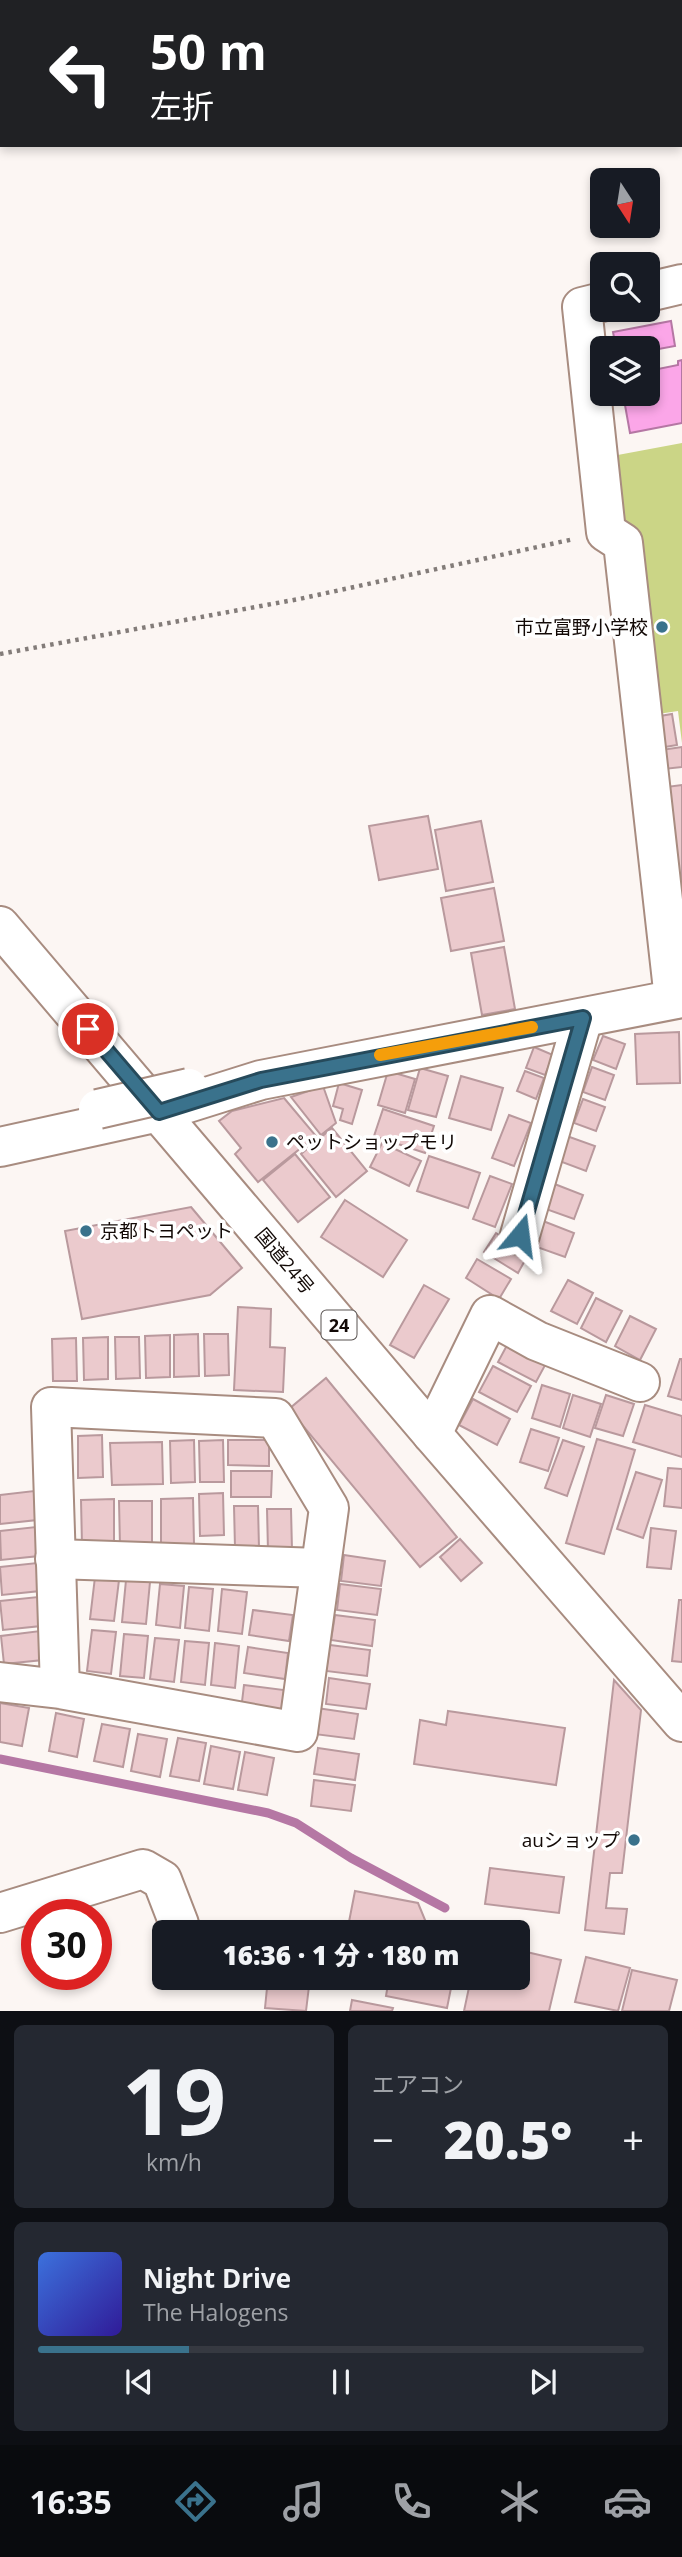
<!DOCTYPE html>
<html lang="ja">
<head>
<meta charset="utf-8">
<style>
  body { margin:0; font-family:"Open Sans","Noto Sans JP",sans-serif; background:#242831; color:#f1f3f6; height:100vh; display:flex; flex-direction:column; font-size:26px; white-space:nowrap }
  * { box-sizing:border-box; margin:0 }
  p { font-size:23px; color:#9ea1a6 }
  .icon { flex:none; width:38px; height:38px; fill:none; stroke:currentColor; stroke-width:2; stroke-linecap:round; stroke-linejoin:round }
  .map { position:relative; height:2011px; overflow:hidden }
  .sheet { display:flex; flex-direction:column; gap:14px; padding:14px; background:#0d0f14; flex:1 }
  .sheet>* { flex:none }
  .banner { position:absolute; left:0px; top:0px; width:682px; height:147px; box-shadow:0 4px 10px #0003; background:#202124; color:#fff; overflow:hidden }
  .needle { width:46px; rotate:168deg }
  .controls { position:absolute; left:590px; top:168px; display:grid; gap:14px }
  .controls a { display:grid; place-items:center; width:70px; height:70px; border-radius:10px; background:#171b24; box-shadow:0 4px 10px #0003; font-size:35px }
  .speed { position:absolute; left:21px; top:1899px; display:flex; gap:14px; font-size:35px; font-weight:700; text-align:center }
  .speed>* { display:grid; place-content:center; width:91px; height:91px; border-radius:50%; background:#171b24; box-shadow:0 4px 10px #0003; line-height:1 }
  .speed .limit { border:10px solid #d22; background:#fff; color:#111 }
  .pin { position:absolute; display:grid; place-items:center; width:60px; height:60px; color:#fff; margin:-30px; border:4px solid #fff; border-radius:50%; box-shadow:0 2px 7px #0007 }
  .me { position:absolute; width:77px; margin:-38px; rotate:16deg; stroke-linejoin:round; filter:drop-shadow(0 0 5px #0008) }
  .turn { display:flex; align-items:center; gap:24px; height:147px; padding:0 35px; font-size:32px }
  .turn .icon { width:91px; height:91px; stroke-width:2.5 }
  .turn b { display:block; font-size:49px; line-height:60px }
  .big { font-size:52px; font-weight:800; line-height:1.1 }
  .sheet .card { flex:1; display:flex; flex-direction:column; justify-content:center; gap:10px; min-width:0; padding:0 24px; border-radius:10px; background:#242831 }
  .sheet .dial { align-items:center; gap:0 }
  .dial b { font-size:91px; line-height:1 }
  .song { display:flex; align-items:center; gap:21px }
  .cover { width:84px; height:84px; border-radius:10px; background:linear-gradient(135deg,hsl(220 70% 55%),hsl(250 70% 35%)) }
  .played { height:7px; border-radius:4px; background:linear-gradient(90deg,#3a728c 25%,#363941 25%) }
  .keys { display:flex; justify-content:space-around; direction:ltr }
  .heat { display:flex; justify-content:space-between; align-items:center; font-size:38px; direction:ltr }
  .sheet .tiles { flex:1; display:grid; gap:14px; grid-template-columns:1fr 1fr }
  .card:last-child { grid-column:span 2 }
  .trip { position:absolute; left:152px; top:1920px; width:378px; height:70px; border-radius:10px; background:#171b24; box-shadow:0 4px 10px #0003; font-weight:800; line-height:70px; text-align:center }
  .tabs { display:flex; height:112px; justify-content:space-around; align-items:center; background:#090b0e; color:#9ea1a6 }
  .tabs .icon { width:49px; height:49px }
  .tabs .on { color:#3a728c }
  .tabs b { font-size:32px; color:#f1f3f6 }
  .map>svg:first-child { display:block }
</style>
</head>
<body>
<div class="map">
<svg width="682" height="2011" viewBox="0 0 682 2011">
  <rect width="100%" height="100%" fill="#fcf6f3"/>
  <polygon fill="#cbd586" points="682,443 682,743 678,711 651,715 613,511 607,457"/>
  <g fill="#fba6e8" stroke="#b577a4" stroke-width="2">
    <polygon points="671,321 675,346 648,351 616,348 613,332"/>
    <polygon points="682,360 682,423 630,433 623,394 648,394 648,371 678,365 678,361"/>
  </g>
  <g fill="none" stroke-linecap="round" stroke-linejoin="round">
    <polyline stroke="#b577a4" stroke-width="9" points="0,1759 268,1813 296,1823 351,1858 445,1908"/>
  </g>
  <g fill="#ebcacd" stroke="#b9999d" stroke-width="2">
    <polygon points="672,714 677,745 659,748 654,717"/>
    <polygon points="682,747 682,767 664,769 661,750"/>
    <polygon points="682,785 682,922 666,787"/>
    <polygon points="428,816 438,869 379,880 369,826"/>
    <polygon points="481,821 493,882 446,891 435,830"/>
    <polygon points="494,888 504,941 451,951 441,898"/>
    <polygon points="504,947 515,1009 482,1015 471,953"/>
    <polygon points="679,1032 680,1083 637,1084 635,1034"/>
    <polygon points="603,1036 625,1044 616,1069 593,1060"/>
    <polygon points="534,1047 553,1055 545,1075 526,1068"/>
    <polygon points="592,1067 614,1075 605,1100 583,1092"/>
    <polygon points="420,1068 448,1076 436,1117 408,1110"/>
    <polygon points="388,1071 415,1079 405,1113 378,1105"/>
    <polygon points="525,1071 544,1078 536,1099 517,1091"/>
    <polygon points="461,1076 503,1088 491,1130 449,1118"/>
    <polygon points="339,1083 362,1090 352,1124 340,1120 343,1109 333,1106"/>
    <polygon points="323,1086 336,1123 321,1135 291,1097"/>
    <polygon points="284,1098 316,1136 258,1182 235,1154 241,1148 219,1121 232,1111"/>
    <polygon points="583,1099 605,1107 596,1131 574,1123"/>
    <polygon points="383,1109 434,1126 425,1153 374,1136"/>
    <polygon points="509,1115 531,1123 514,1166 492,1158"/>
    <polygon points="332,1128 367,1171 336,1197 301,1154"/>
    <polygon points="564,1135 595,1146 586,1171 554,1159"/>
    <polygon points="382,1143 421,1161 409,1186 370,1167"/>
    <polygon points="295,1154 330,1197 298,1222 263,1180"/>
    <polygon points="429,1156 480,1173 468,1208 417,1191"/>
    <polygon points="490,1176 512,1184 495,1227 473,1219"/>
    <polygon points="552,1183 583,1195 574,1219 543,1208"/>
    <polygon points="345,1200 407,1240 383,1277 321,1237"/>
    <polygon points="191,1207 242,1268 210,1295 82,1319 65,1231"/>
    <polygon points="543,1221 574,1233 565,1257 534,1246"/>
    <polygon points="496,1233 529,1253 518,1273 484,1252"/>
    <polygon points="477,1259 511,1279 499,1299 466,1278"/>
    <polygon points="568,1280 593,1293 577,1324 551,1311"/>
    <polygon points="424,1285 449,1299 414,1358 390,1345"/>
    <polygon points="596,1298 622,1311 606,1342 581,1328"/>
    <polygon points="238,1307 271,1309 270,1347 285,1348 283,1392 234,1390"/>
    <polygon points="630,1316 656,1329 640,1360 615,1346"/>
    <polygon points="198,1334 199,1376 174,1377 174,1335"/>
    <polygon points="204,1334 228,1334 229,1375 205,1376"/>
    <polygon points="170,1335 170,1377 146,1378 145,1336"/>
    <polygon points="512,1336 550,1356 536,1382 498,1362"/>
    <polygon points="108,1337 108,1379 84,1380 83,1338"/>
    <polygon points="115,1337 139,1337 140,1378 116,1379"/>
    <polygon points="76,1338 77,1381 53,1381 52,1339"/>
    <polygon points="680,1359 682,1359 682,1400 668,1396"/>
    <polygon points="493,1366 531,1386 517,1412 479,1392"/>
    <polygon points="326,1378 457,1537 420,1567 289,1409"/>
    <polygon points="542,1385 570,1394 560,1427 532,1418"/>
    <polygon points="573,1395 601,1404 590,1437 563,1428"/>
    <polygon points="606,1395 634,1404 623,1436 595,1428"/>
    <polygon points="473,1399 510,1419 497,1445 459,1425"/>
    <polygon points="645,1405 682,1416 682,1457 633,1442"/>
    <polygon points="531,1429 559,1438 548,1471 520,1462"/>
    <polygon points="102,1435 103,1477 78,1478 78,1436"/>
    <polygon points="597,1439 635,1450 604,1554 566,1543"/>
    <polygon points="194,1440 195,1482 171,1483 170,1441"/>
    <polygon points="223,1440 224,1482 200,1482 199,1441"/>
    <polygon points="228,1440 269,1440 269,1466 228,1465"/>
    <polygon points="563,1440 584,1447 567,1496 545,1488"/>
    <polygon points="162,1442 163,1484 112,1485 110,1443"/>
    <polygon points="668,1468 682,1469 682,1508 664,1506"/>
    <polygon points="231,1471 272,1471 271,1497 231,1497"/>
    <polygon points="636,1472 662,1480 643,1538 617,1529"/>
    <polygon points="34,1491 37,1520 0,1524 0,1495"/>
    <polygon points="223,1493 224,1535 200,1536 199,1494"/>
    <polygon points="193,1498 194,1544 161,1544 161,1499"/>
    <polygon points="114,1499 114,1545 82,1545 81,1500"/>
    <polygon points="119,1501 152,1501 152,1546 120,1546"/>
    <polygon points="234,1506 258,1506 259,1548 235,1548"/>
    <polygon points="267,1509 291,1509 292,1550 268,1551"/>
    <polygon points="36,1527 39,1556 1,1560 0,1531"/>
    <polygon points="651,1528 676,1531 671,1569 647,1567"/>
    <polygon points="460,1539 482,1563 461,1581 440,1557"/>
    <polygon points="344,1555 385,1561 381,1586 341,1581"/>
    <polygon points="37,1563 40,1591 2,1595 0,1567"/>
    <polygon points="95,1577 119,1580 114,1621 90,1619"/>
    <polygon points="126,1580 150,1582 146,1624 122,1622"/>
    <polygon points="160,1584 184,1586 180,1628 156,1625"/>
    <polygon points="340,1584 381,1589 377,1615 337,1610"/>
    <polygon points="189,1587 213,1589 209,1631 185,1628"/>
    <polygon points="222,1589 247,1592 242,1634 218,1631"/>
    <polygon points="38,1597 41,1626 3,1630 0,1601"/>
    <polygon points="679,1600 682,1600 682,1662 672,1661"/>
    <polygon points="253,1610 293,1615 289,1641 249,1635"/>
    <polygon points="335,1615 375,1620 372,1646 331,1640"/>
    <polygon points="92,1630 116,1632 111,1674 87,1671"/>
    <polygon points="40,1631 43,1660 4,1664 1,1636"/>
    <polygon points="124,1634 148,1636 144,1678 120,1676"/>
    <polygon points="155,1638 179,1640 174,1682 150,1679"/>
    <polygon points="185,1641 209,1643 205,1685 181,1682"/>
    <polygon points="215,1643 239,1646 235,1688 211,1685"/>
    <polygon points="330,1645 370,1650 367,1676 326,1671"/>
    <polygon points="248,1647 288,1653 285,1679 244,1673"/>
    <polygon points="329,1678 370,1684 366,1709 326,1704"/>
    <polygon points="614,1680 641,1710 622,1873 610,1873 606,1908 627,1909 624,1934 585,1930"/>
    <polygon points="244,1685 284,1690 281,1716 241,1710"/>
    <polygon points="0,1703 29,1708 22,1746 0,1742"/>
    <polygon points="317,1708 358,1714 354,1739 314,1734"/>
    <polygon points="448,1711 565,1728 556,1785 414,1764 420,1720 446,1725"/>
    <polygon points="56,1713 84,1719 77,1757 49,1751"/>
    <polygon points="102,1724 130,1729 123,1767 94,1761"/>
    <polygon points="138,1734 167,1739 160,1777 131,1771"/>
    <polygon points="178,1738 206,1743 199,1781 170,1776"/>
    <polygon points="211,1746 240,1752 233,1789 204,1784"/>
    <polygon points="318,1748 359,1754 355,1780 314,1774"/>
    <polygon points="245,1752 274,1758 267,1795 238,1790"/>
    <polygon points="314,1780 355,1785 351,1811 311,1806"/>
    <polygon points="490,1868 564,1877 559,1913 485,1904"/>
    <polygon points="355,1891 418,1903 430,1932 347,1932"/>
    <polygon points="518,1950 561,1960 549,2011 464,2011 471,1978 518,1978"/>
    <polygon points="586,1957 630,1968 618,2011 575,2002"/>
    <polygon points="632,1970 677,1980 669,2011 622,2011"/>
    <polygon points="268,1978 310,1978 306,2011 265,2008"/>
    <polygon points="389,1978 453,1978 447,2008 386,1996"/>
    <polygon points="352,2000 393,2008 392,2011 350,2011"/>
  </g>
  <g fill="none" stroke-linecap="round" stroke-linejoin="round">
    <g stroke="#a88c80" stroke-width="42">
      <g id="minor">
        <polyline points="648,292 682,284"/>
        <polyline points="602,302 582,307 606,532 623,543 674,999"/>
        <polyline points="0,1147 159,1112 261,1080 682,998"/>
        <polyline points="520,1235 583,1018"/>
        <polyline points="432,1434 490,1315 537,1341 640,1382"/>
        <polyline points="55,1559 320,1568"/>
        <polyline points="0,1682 60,1689 298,1732 329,1508 275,1418 51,1407 60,1689"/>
        <polyline points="0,1913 143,1869 162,1880 179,1924"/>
      </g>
    </g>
    <g stroke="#a88c80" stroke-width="42">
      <polyline id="highway" points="0,926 432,1434 682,1722"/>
    </g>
    <polyline stroke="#837c79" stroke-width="4.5" stroke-dasharray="3.5 5" stroke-linecap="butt" points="0,654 299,599 574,539"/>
    <use href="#minor" stroke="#fff" stroke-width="38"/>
    <use href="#highway" stroke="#fff" stroke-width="38"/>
    <g stroke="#a88c80" stroke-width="42" stroke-linecap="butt">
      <polyline id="minor-bridge" points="98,1109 189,1088"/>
    </g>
    <use href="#minor-bridge" stroke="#fff" stroke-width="38"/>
  </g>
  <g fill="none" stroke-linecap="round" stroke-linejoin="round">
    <g stroke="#264a5b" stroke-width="18">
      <polyline id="route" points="88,1029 159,1112 261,1080 583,1018 520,1235"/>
    </g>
    <use href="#route" stroke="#3a728c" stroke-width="12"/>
    <polyline stroke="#f59e0b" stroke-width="12" points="380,1055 532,1027"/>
  </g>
  <g fill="#3a728c" stroke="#fff" stroke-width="2.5">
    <circle cx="662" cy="627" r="7"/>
    <circle cx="272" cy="1142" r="7"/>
    <circle cx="86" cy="1231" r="7"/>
    <circle cx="634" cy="1840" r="7"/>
  </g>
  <g text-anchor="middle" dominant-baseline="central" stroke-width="7" stroke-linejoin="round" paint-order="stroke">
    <rect fill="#fff" stroke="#595351" stroke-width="2" x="321.5" y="1310.5" width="35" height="29" rx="5"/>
    <g font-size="18" font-weight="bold" fill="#120906">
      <text x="339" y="1325">24</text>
    </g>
    <g font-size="19" fill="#120906" stroke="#fff" text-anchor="end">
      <text x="648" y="627">市立富野小学校</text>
      <text x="286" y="1142" text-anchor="start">ペットショップモリ</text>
      <text x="100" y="1231" text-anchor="start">京都トヨペット</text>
      <text x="620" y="1840">auショップ</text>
    </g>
    <g font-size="19" fill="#120906" stroke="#fff">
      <text transform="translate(285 1261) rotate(50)">国道24号</text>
    </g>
  </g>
</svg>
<div class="controls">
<a><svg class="needle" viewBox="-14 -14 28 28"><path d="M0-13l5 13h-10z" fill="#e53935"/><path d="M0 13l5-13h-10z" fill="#9ea1a6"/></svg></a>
<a><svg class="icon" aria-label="search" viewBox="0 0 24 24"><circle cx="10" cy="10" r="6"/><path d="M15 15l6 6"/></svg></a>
<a><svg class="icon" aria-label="layers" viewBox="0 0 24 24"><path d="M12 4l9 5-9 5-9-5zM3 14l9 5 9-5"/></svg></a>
</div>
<div class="speed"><div class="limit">30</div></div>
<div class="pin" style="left:88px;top:1029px;background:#d93025"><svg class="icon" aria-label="arrive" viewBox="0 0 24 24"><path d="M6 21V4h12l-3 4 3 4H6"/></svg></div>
<svg class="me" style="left:520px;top:1235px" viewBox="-20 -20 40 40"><path d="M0-17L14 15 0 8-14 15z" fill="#3a728c" stroke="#fff" stroke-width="4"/></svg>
<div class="trip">16:36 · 1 分 · 180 m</div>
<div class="banner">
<div class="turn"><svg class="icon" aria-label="left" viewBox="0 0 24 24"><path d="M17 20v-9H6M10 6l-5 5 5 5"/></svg><div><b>50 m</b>左折</div></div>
</div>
</div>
<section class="sheet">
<div class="tiles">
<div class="card dial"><b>19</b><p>km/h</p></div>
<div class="card"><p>エアコン</p>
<div class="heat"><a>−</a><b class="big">20.5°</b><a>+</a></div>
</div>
<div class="card">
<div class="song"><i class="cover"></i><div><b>Night Drive</b><p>The Halogens</p></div></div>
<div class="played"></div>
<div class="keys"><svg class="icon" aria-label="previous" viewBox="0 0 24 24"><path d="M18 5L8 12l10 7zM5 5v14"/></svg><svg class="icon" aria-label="pause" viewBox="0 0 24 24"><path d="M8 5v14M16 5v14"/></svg><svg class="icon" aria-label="next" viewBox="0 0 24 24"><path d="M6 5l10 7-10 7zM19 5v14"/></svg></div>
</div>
</div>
</section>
<nav class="tabs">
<b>16:35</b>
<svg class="icon on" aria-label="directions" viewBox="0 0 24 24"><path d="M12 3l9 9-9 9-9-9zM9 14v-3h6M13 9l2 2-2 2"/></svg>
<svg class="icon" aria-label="music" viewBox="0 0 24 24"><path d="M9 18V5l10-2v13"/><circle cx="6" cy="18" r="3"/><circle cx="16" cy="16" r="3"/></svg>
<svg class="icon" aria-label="phone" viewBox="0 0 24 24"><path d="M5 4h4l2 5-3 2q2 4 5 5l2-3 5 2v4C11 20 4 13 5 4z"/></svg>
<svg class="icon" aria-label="climate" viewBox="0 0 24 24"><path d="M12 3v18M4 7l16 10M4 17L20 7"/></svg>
<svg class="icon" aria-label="car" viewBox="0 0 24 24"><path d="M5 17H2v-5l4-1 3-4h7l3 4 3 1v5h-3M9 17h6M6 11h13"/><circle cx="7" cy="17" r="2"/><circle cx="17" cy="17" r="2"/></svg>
</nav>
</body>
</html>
